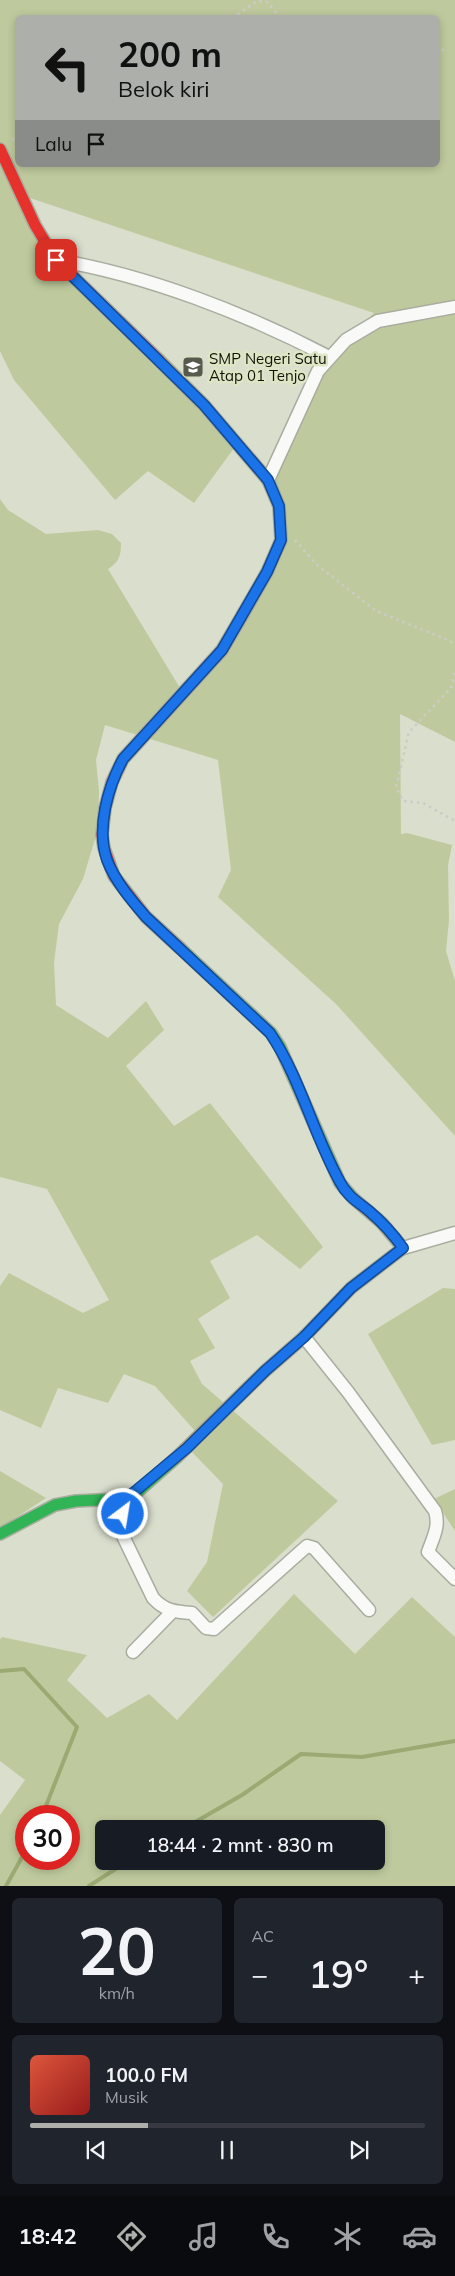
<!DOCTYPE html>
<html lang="id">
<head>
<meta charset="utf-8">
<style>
  body { margin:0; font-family:Mulish,sans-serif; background:#20242c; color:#f1f3f6; height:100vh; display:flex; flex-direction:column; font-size:19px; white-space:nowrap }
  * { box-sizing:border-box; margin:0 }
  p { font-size:16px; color:#9ea1a6 }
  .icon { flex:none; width:28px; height:28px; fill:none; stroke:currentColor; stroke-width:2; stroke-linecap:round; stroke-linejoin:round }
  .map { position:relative; height:1886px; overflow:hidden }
  .details { display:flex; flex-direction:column; gap:12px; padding:12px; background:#0d0f14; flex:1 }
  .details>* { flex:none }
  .hud { position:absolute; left:15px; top:15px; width:425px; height:152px; border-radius:8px; box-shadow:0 2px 8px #0003; background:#acafaa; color:#111; overflow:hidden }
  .speed { position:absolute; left:15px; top:1805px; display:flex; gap:10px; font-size:25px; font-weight:700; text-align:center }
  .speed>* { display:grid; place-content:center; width:65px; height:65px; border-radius:50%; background:#171b24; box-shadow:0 2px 8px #0003; line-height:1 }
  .speed .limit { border:8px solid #d22; background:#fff; color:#111 }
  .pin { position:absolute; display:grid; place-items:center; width:42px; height:42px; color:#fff; margin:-21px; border-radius:10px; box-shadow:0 2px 8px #0006 }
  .me { position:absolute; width:55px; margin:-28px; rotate:31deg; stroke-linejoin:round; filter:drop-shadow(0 0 4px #0008) }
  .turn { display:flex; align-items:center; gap:18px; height:105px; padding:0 20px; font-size:22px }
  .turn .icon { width:65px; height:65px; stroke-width:2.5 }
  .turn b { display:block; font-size:35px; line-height:42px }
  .then { display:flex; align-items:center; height:48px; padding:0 20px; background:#0003; gap:10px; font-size:19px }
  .big { font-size:38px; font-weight:600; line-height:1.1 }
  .details .tile { flex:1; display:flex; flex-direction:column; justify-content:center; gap:8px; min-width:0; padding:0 18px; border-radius:8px; background:#20242c }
  .details .dial { align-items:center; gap:0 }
  .dial b { font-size:65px; line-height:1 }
  .song { display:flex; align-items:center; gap:15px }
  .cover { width:60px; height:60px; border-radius:8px; background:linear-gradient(135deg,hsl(10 70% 55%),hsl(0 70% 35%)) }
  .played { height:5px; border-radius:2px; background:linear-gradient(90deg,#acafaa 30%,#363941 30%) }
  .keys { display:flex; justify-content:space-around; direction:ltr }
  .heat { display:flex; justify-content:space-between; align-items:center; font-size:28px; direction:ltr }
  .details .tiles { flex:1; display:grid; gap:12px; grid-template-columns:1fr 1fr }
  .tile:last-child { grid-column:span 2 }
  .trip { position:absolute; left:95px; top:1820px; width:290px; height:50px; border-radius:8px; background:#171b24; box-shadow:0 2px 8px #0003; font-weight:600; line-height:50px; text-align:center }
  .dock { display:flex; height:80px; justify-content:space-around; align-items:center; background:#090b0e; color:#9ea1a6 }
  .dock .icon { width:35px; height:35px }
  .dock .active { color:#acafaa }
  .dock b { font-size:22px; color:#f1f3f6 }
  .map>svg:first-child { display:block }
</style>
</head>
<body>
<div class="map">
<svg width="455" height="1886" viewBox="0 0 455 1886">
  <rect width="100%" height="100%" fill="#d9decd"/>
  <g fill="#beca9d" fill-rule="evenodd">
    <path d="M0,0H455V742L400,714L401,834L407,833L452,845L448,865L449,920L446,951L455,981V1136L336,1004L218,897L231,870L218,760L105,725L96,760L99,791L98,829L83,879L59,924L54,963L56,1005L108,1038L146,1001L164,1030L126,1066L174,1126L210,1103L323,1247L300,1269L257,1235L210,1261L230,1298L198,1319L215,1348L190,1361L202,1384L338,1501L213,1617L187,1591L207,1562L223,1484L190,1450L196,1432L155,1386L124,1374L108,1403L58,1388L41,1428L0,1410V1286L9,1273L83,1313L109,1300L47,1189L0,1177V499L8,510L46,534L98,530L112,534L121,543C121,556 119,562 108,569L180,688L206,662L285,535L269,480L326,358L374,313L30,198L51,250L237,444L194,503L148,471L115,500L14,380L0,351ZM18,18H438V165H18Z"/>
    <polygon points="443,1288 455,1289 455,1440 432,1445 368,1334"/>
    <polygon points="0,1471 46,1498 0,1528"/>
    <polygon points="455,1489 455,1531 434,1499"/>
    <path d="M294,1594L355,1654L412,1597L455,1637V1886H0V1815L25,1780L0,1761V1639L2,1637L87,1655L67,1680L107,1718L149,1694L177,1720ZM26,1816H69V1859H26ZM104,1829H376V1861H104Z"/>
  </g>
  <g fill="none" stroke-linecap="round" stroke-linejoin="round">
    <g stroke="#9ba972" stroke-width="4">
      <polyline points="0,1671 24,1669 77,1727 42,1816"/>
      <polyline points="183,1829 242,1795 301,1754 362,1757 455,1741"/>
      <polyline points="6,1886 26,1850"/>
      <polyline points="89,1886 128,1861"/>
    </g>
    <g stroke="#a9ad9f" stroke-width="15">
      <g id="street">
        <path d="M56,260C147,275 247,314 329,357"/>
        <polyline points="268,480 318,371 346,340 378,321 455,307"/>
        <polyline points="403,1248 455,1233"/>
        <path d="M304,1337L348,1392L435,1511C440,1526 433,1538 428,1552L455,1579"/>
        <path d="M127,1499L123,1514L122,1534L153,1598C165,1611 175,1612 192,1613L206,1628L214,1629L307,1546L314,1548L369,1610"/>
        <polyline points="133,1652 172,1612"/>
      </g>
    </g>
    <g stroke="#a9ad9f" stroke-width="14">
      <g id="fast">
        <polyline points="180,948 271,1033 280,1047 340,1183 353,1198"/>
        <polyline points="0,1534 55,1505 76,1501 118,1499 135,1494 177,1457"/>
      </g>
    </g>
    <g stroke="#a9ad9f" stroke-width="14">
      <g id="slow">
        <polyline points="159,360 204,405 268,480 279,506 281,540 267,572 243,614"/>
        <polyline points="177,1457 265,1371 304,1337 351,1288 403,1248 382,1223 353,1198"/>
      </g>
    </g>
    <g stroke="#a9ad9f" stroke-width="14">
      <g id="jam">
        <polyline points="0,149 35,225 56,260 159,360"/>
        <polyline points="180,948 146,917 114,876 104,848 102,835 105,808 112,782 123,759 222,650 243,614"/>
      </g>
    </g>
    <g stroke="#cbccc7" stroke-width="2.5" stroke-dasharray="2.5 4" stroke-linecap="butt">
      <polyline points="232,18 257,1 267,2 281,18"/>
      <polyline points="438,56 445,46"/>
      <polyline points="12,140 18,137"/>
      <polyline points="295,540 316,564 376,611 448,640 455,645"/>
      <polyline points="455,673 451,688 409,732 396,787 403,801 423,803 455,821"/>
    </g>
    <use href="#street" stroke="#f9faf8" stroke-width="12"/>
    <use href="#fast" stroke="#30b455" stroke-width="11"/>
    <use href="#slow" stroke="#ff9f0a" stroke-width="11"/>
    <use href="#jam" stroke="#e5322d" stroke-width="11"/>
  </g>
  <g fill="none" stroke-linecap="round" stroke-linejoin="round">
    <g stroke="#114b97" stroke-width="12">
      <path id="route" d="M56,260L204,405L268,480L279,506L281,540L267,572L222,650L123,759C108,787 96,828 107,860C115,881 132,901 146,917L270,1033C301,1079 313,1134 340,1182C347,1196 358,1202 369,1211C382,1222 393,1234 403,1248L351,1288L304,1337L265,1371L187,1448L127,1498L123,1514"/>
    </g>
    <use href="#route" stroke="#1a73e8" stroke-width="9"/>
  </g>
  <defs>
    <g id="school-square" transform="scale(1.125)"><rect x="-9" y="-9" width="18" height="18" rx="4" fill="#575b4d" stroke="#dce6c5"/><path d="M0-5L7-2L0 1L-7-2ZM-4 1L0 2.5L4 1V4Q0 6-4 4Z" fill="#fff"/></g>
  </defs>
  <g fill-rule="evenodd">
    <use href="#school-square" x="193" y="367"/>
  </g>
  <g text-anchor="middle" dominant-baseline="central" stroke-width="5" stroke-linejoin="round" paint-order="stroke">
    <g font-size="15" fill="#111408" stroke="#dce6c5" text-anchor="start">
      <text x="209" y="358">SMP Negeri Satu<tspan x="209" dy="17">Atap 01 Tenjo</tspan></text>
    </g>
  </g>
</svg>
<div class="speed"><div class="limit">30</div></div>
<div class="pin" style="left:56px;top:260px;background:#d93025"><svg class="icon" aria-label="arrive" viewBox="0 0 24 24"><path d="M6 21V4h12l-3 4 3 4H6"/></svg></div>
<svg class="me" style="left:123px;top:1514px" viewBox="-20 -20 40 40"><circle r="17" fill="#1a73e8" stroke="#fff" stroke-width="3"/><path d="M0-11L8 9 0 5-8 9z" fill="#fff"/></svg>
<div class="trip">18:44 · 2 mnt · 830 m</div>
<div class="hud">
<div class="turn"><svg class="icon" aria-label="left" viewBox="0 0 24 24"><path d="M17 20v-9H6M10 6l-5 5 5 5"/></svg><div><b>200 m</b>Belok kiri</div></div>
<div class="then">Lalu<svg class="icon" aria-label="arrive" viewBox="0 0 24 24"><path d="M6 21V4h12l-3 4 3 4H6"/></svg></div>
</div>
</div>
<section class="details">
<div class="tiles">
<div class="tile dial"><b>20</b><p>km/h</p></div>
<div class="tile"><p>AC</p>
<div class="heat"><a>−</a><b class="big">19°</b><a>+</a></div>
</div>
<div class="tile">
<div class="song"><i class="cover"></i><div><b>100.0 FM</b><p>Musik</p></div></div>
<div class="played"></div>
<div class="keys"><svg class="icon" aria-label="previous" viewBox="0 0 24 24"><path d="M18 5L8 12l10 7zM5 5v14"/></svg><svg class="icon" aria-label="pause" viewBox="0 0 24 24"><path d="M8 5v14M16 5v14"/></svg><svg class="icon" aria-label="next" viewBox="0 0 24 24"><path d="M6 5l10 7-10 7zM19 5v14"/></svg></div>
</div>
</div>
</section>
<nav class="dock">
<b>18:42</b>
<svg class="icon active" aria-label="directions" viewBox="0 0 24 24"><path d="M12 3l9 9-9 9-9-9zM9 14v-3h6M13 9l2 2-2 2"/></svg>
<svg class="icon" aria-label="music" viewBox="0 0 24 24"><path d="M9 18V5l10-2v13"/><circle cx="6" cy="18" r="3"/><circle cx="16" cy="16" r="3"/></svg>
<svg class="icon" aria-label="phone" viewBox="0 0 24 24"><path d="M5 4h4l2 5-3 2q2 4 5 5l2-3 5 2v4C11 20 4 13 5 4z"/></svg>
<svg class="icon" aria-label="climate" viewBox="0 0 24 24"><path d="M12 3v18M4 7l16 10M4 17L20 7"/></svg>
<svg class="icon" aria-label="car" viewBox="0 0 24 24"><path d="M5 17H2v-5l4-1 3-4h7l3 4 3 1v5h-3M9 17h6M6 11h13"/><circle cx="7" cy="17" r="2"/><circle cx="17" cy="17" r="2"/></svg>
</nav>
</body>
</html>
